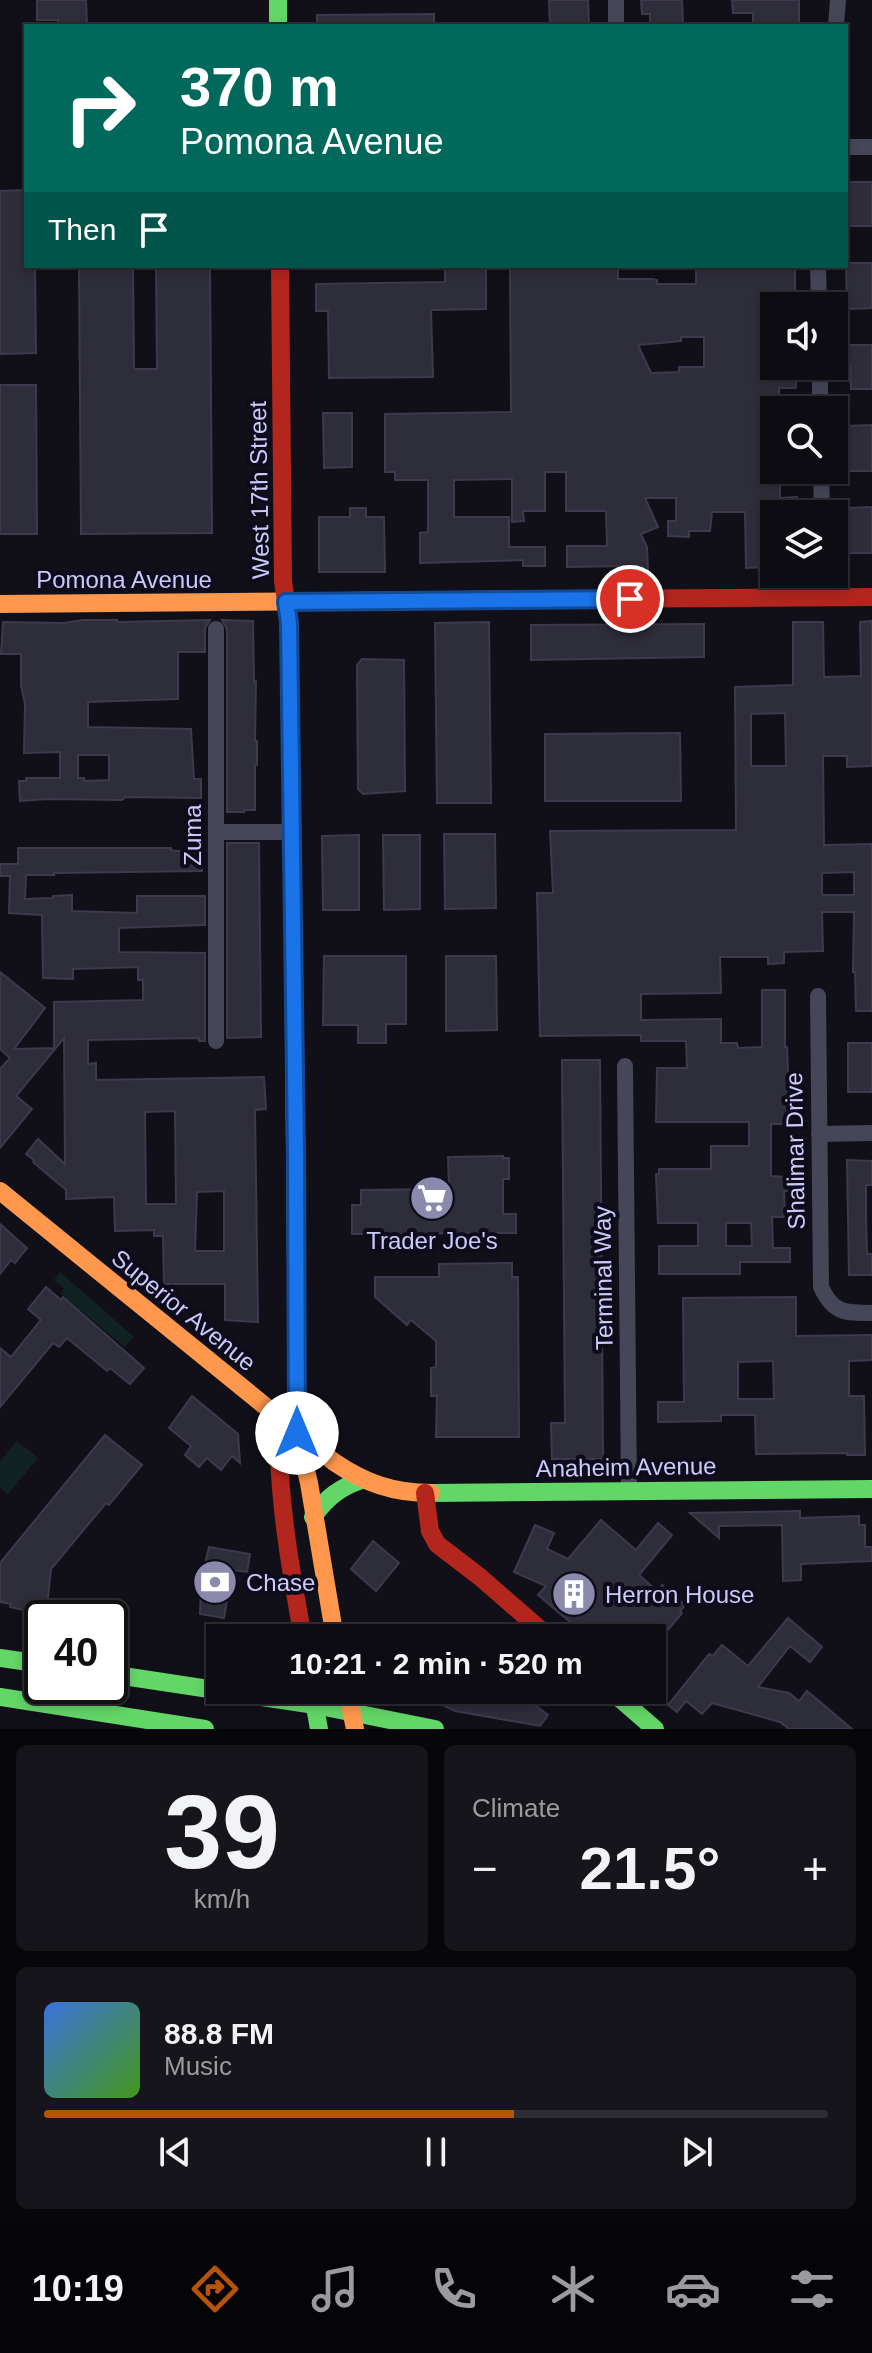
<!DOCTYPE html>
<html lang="en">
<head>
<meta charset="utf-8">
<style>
  body { margin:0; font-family:Helvetica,sans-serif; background:#16151b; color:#f1f3f6; height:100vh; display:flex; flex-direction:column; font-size:30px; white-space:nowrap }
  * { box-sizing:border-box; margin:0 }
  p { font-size:26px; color:#9a9b9f }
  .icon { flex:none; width:44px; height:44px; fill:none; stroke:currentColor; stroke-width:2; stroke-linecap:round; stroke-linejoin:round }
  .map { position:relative; height:1729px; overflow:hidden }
  .side { display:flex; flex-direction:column; gap:16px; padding:16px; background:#07070a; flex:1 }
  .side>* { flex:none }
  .hud { position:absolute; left:24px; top:24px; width:824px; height:244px; border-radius:0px; box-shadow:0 4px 12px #0003,0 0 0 2px #2d2c32; background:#00695c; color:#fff; overflow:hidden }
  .fabs { position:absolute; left:760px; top:292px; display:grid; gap:16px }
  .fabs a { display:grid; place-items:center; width:88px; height:88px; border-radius:0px; background:#0d0c12; box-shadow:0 4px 12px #0003,0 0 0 2px #2d2c32; font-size:40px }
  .speed { position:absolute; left:24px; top:1600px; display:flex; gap:16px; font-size:40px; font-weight:700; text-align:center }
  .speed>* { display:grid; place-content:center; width:104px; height:104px; border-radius:50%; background:#0d0c12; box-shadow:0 4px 12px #0003,0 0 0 2px #2d2c32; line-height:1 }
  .speed .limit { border:4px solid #111; border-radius:12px; background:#fff; color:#111 }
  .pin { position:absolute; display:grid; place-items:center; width:68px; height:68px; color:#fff; margin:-34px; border:4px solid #fff; border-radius:50%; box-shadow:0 2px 8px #0007 }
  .me { position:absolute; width:88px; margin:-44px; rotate:0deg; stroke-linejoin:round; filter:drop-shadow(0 0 6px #0008) }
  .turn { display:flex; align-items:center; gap:28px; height:168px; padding:0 24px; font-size:36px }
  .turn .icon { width:104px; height:104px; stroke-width:2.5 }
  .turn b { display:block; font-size:56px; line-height:68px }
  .then { display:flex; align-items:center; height:76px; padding:0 24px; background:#0003; gap:16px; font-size:30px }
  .big { font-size:60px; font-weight:800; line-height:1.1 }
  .side .tile { flex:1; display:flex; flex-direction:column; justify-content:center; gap:12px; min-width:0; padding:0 28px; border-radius:12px; background:#16151b }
  .side .dial { align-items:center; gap:0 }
  .dial b { font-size:104px; line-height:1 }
  .song { display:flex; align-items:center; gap:24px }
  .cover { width:96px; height:96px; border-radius:12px; background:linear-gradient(135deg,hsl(220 70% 55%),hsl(100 70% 35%)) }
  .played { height:8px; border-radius:4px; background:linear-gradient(90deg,#b45309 60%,#2d2c32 60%) }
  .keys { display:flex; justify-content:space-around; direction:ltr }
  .heat { display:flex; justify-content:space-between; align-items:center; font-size:44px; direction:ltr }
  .side .tiles { flex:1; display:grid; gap:16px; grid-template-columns:1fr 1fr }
  .tile:last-child { grid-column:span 2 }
  .trip { position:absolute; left:206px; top:1624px; width:460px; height:80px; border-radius:0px; background:#0d0c12; box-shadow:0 4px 12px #0003,0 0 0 2px #2d2c32; font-weight:800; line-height:80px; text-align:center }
  .tabs { display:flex; height:128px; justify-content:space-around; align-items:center; background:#050507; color:#9a9b9f }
  .tabs .icon { width:56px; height:56px }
  .tabs .selected { color:#b45309 }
  .tabs b { font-size:36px; color:#f1f3f6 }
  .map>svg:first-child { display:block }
</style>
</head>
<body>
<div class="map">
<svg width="872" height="1729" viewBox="0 0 872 1729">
  <rect width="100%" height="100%" fill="#111018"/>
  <g fill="#102221">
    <polygon points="60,1272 134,1337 125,1347 61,1294 64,1288 54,1280"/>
    <polygon points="17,1441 38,1458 8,1494 0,1487 0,1461"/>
  </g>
  <g fill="#2e2d3a" stroke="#3c3a4c" stroke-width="2" fill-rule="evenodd">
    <polygon points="37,0 86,0 87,26 58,26 58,20 37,20"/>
    <polygon points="549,0 588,0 589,26 550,26"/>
    <polygon points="641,0 682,0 683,26 650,26 650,14 642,14"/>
    <polygon points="732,0 799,0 799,26 753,26 753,13 733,13"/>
    <polygon points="434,14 434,26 317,26 317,15"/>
    <rect x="846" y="182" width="26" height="44"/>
    <polygon points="26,190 26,266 35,266 36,353 0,354 0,191"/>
    <polygon points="846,263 872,263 872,308 847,309"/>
    <polygon points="79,266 133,266 134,369 157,369 156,266 210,266 212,533 81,534"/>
    <polygon points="445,266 486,266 486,309 431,310 433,377 329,378 328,311 316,311 316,284 445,282"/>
    <path d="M510,266H618V279H652L657,280V284H696V266H795V303H778V306H774V366H796V388H779V410H774V470H780V498L797,497V514H774V563H770V567L746,568L745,512H712L710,531H689V537L668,536V521H676V498H645L658,527L641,534L647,547L648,570H625V566L567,567V546H607L606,511H566V472H545V511H523L524,521L512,522V479L454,480V517H509V547H545V566H523V560L420,563V533L428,532V480H395V472H385V414L511,412ZM681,337H704V367H679V372L651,373L638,345L681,341Z"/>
    <polygon points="847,345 872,345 872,389 851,389 850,365 847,365"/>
    <polygon points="0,385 36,385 37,534 0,534"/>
    <polygon points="323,413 352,413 352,467 324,468"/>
    <polygon points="872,425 872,471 849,471 847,426"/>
    <polygon points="872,507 872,553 849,553 849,508"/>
    <polygon points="350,508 366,508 366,517 384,517 385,572 319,572 319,517 350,517"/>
    <path d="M83,620H117V622L210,620L205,628V652H178V699L88,702V727L191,729L194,779H201V798L125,797L122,800L48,799L20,801L19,781H26V778H60V752L24,753L25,704L21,686V654H1L3,622L64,623ZM78,755H109V780L84,781V778H78Z"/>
    <polygon points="222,620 253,621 254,682 256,681 255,741 257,741 257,765 255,765 255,810 244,810 244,812 227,812 227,629"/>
    <path d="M872,621V766L847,767V756H823L824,845L872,844V1011H856L855,972H853L854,912H822L823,951L784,952V963L768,964V957H720L721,993L641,994V1020L721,1019V1043H737L738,1048L762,1047V990H785V1047H787L790,1124H771V1176L789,1177L790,1191H784L785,1217H772L773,1248H790V1262H740V1274H659V1246H698V1223H658L656,1174H659V1169H711V1146H749V1122H656L657,1068H687L686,1041H641V1035L540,1036L537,893H553L550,831L736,830L735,687L793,685V622H823L824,677L861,676L860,622ZM785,713L786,766H751V714ZM854,872V895H822V873ZM726,1223H751L752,1246H726Z"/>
    <polygon points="489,622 491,803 437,803 435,623"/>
    <polygon points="704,624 704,657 531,660 531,625"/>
    <polygon points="362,659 404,660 405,791 363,794 358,789 357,665"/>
    <polygon points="680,733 681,801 545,801 545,734"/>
    <polygon points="444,834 495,834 496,908 445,909"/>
    <polygon points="359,835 359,910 323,910 322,836"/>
    <polygon points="383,835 420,835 420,909 384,910"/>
    <polygon points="227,843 259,843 261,1037 227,1038"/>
    <path d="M18,848H171V850L175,851H202V871L54,873V875H26L25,899L53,898V896L72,895V911L137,913V896H205V925L119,928V952L205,953V1041H199V1038L88,1040V1064L96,1063V1080L264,1077L266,1109L255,1110L258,1322L225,1320V1284H164L163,1236H154V1230L115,1231L114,1197L66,1199V1190L33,1162L34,1160L26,1154L38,1139L65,1164L64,1038L16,1096L32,1109L0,1148V1069L10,1058L0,1049V972L45,1008L14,1049L54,1048V1002L143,1000V980H138V967L73,969V979L43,978L42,915L9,913L10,876H0V864H18ZM175,1111L176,1204H146L145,1112ZM224,1191V1251H195L197,1192Z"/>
    <polygon points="324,956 406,956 406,1024 386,1024 386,1043 358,1043 358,1025 323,1025"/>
    <polygon points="446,956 496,956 497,1030 446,1031"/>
    <rect x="848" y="1043" width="24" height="49"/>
    <polygon points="562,1060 600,1060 603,1459 552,1459 551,1423 565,1423"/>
    <polygon points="503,1156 503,1158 509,1158 509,1179 503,1179 503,1214 516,1214 516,1233 352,1234 352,1205 361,1205 361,1190 449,1189 448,1157"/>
    <polygon points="847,1160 872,1161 872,1185 866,1185 866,1216 867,1254 872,1254 872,1275 849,1275"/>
    <polygon points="0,1224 27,1248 15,1263 11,1260 0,1274"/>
    <polygon points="512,1263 512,1277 518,1277 519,1437 436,1437 437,1396 431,1396 431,1368 436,1367 436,1341 411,1320 407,1325 375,1297 375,1277 439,1277 439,1264"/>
    <polygon points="46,1287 61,1300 63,1297 144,1368 130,1384 110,1368 107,1371 67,1338 59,1347 53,1343 0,1407 0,1348 11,1357 41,1320 28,1309"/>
    <path d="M796,1297V1336L872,1335V1360L849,1361V1396H864L865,1455H847V1453L756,1454L755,1415H721V1421L658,1422V1402H684L683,1298ZM773,1361L774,1399H738V1362Z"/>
    <polygon points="192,1396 238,1434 240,1463 232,1456 221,1470 207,1458 199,1467 185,1455 191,1446 169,1428"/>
    <polygon points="105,1435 142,1465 109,1505 106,1503 51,1569 46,1615 10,1607 11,1604 0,1602 0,1563"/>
    <polygon points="800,1511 800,1518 859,1516 859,1525 865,1525 865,1547 872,1547 872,1561 801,1564 801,1580 783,1581 782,1525 719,1526 719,1538 690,1513"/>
    <polygon points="601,1520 636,1550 658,1523 672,1535 639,1575 657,1591 662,1585 685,1605 680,1611 682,1613 652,1649 652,1638 609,1638 596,1627 588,1637 538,1595 546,1586 514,1572 535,1525 554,1533 547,1549 568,1559"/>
    <polygon points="373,1541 399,1563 376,1591 351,1569"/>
    <polygon points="209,1547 250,1554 247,1572 232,1570 224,1618 200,1614 201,1590 199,1589"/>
    <polygon points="788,1618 822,1647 810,1662 790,1646 758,1687 789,1693 799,1701 807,1691 852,1729 789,1729 780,1722 712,1703 702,1714 686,1701 677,1712 668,1705 709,1654 713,1656 722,1645 748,1666"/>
    <polygon points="408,1690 515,1690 548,1715 540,1726 455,1711 436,1702 407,1694"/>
  </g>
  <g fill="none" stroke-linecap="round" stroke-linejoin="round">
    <g stroke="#454658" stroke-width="16">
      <polyline points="616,0 616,26"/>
      <polyline points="836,26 838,0"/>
      <polyline points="846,147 872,147"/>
      <polyline points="818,266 819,306"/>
      <polyline points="820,366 820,410"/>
      <polyline points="821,470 822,514"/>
      <polyline points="216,629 216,1041"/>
      <polyline points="216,832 291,832"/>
      <path d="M818,996L821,1287C833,1313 844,1313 872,1313"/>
      <polyline points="625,1066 629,1491"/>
      <polyline points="819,1134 872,1133"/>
    </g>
    <g stroke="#63d668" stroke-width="18">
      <polyline points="278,0 278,26"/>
      <polyline points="292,813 297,1380"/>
      <polyline points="431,1493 872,1489"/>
      <path d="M313,1517C326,1498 340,1487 362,1480"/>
      <polyline points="0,1658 42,1664"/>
      <polyline points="110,1674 315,1705 435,1729"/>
      <polyline points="312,1690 319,1729"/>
      <polyline points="610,1690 655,1729"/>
      <polyline points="0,1697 205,1729"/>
    </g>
    <g stroke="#ff974d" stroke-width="18">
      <polyline points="0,604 570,599"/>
      <path d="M0,1191L334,1462C365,1483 393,1493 431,1493"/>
      <polyline points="297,1380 297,1433 309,1483 335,1638"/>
      <polyline points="347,1690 355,1729"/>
    </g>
    <g stroke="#b3261e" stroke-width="18">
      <polyline points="280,266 283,581 289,622 292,813"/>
      <polyline points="570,599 872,597"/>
      <path d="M297,1433L279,1454C281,1516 292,1577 303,1638"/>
      <polyline points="425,1493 430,1531 437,1544 480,1577 550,1638"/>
    </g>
  </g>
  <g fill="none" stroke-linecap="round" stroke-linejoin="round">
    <g stroke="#114b97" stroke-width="20">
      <polyline id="route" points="297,1433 296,1152 289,622 286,602 630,599"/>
    </g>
    <use href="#route" stroke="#1a73e8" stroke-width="14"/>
  </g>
  <defs>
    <g id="supermarket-disc" transform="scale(2.3)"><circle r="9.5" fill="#8b89ac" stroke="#0e0c1b"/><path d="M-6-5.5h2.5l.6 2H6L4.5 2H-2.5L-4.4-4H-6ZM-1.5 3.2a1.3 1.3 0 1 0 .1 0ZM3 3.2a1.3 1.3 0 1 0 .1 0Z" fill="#fff"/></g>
    <g id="bank-disc" transform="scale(2.3)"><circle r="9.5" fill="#8b89ac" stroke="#0e0c1b"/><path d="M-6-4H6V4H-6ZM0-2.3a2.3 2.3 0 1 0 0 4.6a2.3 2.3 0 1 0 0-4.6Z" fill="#fff"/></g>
    <g id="building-disc" transform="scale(2.3)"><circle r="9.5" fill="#8b89ac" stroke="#0e0c1b"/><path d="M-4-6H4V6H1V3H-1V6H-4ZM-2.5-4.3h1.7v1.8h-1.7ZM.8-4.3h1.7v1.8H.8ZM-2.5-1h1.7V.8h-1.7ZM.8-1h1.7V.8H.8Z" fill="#fff"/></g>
  </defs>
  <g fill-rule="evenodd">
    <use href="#supermarket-disc" x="432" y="1198"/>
    <use href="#bank-disc" x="215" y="1582"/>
    <use href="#building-disc" x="574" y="1594"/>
  </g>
  <g text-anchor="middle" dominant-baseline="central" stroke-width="8" stroke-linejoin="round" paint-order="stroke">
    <g font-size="24" fill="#cccafb" stroke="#0e0c1b">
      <text transform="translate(259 490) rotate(-91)">West 17th Street</text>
      <text x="124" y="579">Pomona Avenue</text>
      <text transform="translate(192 835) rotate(-90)">Zuma</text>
      <text transform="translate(795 1151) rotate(-91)">Shalimar Drive</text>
      <text transform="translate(603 1278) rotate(-91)">Terminal Way</text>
      <text transform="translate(184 1310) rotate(39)">Superior Avenue</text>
      <text transform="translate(626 1467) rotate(-1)">Anaheim Avenue</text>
    </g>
    <g font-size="24" fill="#cccafb" stroke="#0e0c1b" text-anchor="start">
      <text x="432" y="1240" text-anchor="middle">Trader Joe's</text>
      <text x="246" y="1582">Chase</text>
      <text x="605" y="1594">Herron House</text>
    </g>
  </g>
</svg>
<div class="fabs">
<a><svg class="icon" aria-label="sound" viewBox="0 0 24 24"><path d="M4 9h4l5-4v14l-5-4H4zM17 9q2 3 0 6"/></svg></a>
<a><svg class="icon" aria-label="search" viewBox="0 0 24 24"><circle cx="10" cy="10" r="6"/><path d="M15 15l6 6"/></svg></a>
<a><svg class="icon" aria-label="layers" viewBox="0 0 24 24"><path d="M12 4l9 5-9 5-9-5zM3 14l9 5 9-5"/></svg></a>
</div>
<div class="speed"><div class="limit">40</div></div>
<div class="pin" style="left:630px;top:599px;background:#d93025"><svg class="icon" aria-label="arrive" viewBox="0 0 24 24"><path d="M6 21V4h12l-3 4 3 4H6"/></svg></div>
<svg class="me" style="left:297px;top:1433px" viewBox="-20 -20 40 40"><circle r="19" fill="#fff"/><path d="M0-13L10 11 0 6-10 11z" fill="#1a73e8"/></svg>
<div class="trip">10:21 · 2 min · 520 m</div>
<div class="hud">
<div class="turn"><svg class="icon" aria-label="right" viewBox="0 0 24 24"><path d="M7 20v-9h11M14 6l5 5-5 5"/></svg><div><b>370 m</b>Pomona Avenue</div></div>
<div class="then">Then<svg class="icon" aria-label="arrive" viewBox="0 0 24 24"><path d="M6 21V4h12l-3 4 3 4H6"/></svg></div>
</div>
</div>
<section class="side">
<div class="tiles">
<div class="tile dial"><b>39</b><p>km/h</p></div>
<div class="tile"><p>Climate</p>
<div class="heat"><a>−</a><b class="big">21.5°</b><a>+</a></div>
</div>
<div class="tile">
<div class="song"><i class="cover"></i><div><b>88.8 FM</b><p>Music</p></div></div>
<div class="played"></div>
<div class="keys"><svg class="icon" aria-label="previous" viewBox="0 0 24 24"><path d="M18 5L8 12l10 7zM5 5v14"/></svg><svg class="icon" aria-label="pause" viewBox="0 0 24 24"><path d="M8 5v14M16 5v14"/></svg><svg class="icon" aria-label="next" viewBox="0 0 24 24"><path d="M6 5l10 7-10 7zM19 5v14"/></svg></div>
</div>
</div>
</section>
<nav class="tabs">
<b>10:19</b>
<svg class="icon selected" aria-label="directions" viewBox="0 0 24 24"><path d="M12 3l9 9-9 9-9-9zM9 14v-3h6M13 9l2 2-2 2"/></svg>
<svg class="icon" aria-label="music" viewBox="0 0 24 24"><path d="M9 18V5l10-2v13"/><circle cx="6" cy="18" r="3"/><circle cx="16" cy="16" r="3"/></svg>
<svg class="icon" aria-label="phone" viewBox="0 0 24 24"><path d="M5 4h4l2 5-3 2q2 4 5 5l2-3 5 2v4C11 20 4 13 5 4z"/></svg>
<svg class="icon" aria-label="climate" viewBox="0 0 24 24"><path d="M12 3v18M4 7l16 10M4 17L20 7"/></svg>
<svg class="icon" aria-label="car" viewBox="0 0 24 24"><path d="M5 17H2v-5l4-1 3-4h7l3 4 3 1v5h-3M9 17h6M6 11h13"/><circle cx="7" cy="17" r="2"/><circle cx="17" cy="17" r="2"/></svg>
<svg class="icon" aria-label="filters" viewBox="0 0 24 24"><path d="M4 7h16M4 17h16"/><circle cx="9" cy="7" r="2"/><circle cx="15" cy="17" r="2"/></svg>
</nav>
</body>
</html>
